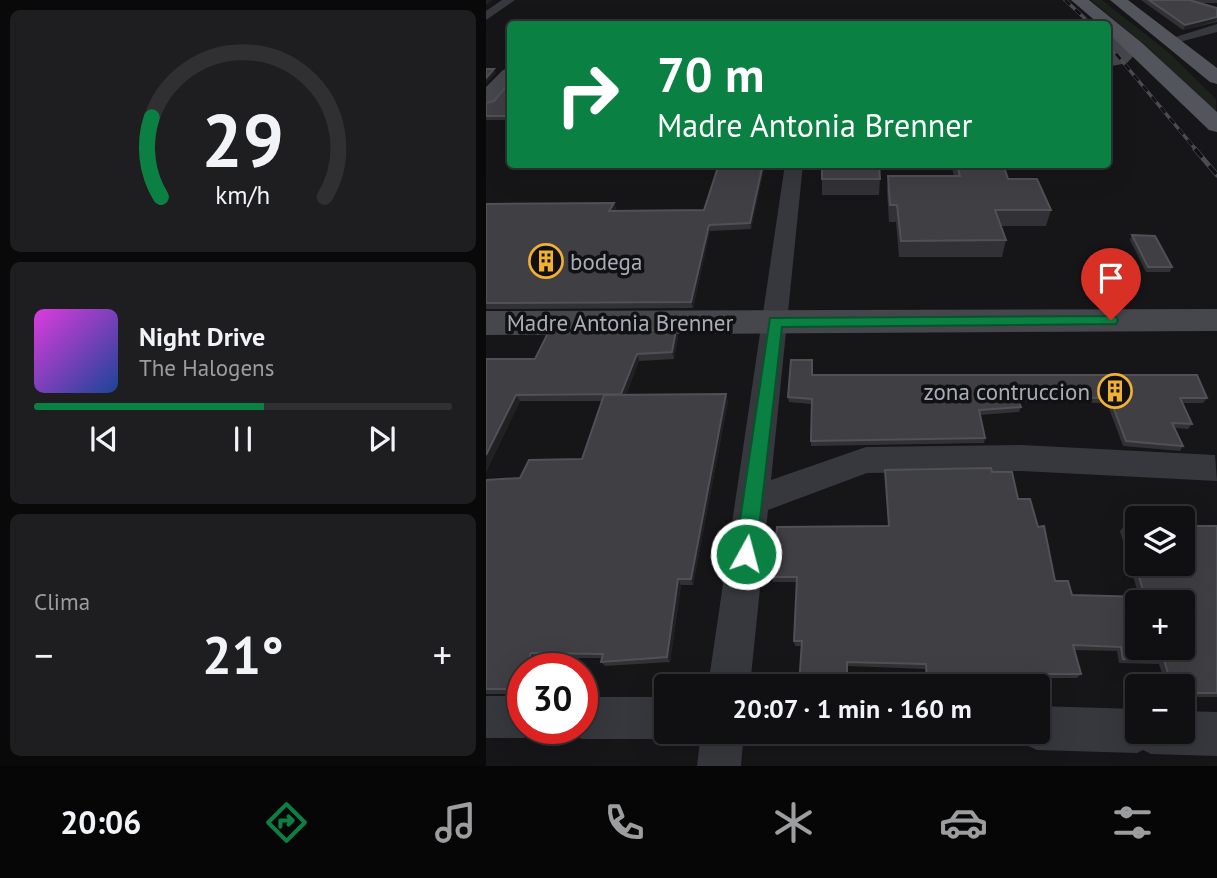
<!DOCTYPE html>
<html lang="es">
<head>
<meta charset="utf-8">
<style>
  body { margin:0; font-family:"PT Sans",sans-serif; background:#1e1e20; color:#f1f3f6; height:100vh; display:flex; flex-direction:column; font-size:26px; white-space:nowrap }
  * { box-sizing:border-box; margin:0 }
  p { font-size:23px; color:#9c9d9f }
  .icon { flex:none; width:38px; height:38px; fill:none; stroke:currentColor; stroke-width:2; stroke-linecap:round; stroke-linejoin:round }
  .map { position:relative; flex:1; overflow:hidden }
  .details { display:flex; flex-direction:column; gap:10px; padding:10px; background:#09090a; width:486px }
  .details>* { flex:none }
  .hud { position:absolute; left:21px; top:21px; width:604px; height:147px; border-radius:7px; box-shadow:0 7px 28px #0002,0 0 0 2px #303032; background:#0b8043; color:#fff; overflow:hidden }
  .buttons { position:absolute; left:639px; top:506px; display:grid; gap:14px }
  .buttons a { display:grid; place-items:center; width:70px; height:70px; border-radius:7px; background:#101012; box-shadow:0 7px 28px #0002,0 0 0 2px #303032; font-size:35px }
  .speed { position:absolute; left:21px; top:653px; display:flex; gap:14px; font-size:35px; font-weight:700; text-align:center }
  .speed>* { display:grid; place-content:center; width:91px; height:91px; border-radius:50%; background:#101012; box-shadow:0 7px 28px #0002,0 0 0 2px #303032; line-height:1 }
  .speed .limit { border:10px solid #d22; background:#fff; color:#111 }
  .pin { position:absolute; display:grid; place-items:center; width:60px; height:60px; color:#fff; margin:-72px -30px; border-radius:50% 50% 50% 0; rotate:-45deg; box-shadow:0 0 7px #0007 }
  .pin .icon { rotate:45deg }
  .me { position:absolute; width:77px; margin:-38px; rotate:7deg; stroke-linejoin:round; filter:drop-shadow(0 0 5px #0008) }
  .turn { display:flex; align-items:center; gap:24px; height:147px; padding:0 35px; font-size:32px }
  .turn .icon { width:91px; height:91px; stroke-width:2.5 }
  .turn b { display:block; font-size:49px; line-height:60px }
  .big { font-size:52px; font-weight:700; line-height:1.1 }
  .details .card { flex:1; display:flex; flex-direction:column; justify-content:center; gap:10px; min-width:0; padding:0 24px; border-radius:10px; background:#1e1e20 }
  .details .dial { align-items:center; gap:0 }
  .dial svg { height:182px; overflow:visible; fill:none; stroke:#303032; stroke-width:7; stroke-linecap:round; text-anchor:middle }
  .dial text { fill:#f1f3f6; stroke:none }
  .song { display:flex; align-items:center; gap:21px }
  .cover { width:84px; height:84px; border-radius:10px; background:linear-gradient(135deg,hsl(300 70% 55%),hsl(220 70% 35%)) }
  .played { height:7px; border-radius:4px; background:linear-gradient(90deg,#0b8043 55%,#303032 55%) }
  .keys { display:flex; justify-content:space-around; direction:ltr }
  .heat { display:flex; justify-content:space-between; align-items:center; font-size:38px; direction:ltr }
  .trip { position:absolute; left:168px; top:674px; width:396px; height:70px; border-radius:7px; background:#101012; box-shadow:0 7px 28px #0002,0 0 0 2px #303032; font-weight:700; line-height:70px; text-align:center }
  .tab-bar { display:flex; height:112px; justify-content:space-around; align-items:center; background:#060607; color:#9c9d9f }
  .tab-bar .icon { width:49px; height:49px }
  .tab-bar .on { color:#0b8043 }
  .tab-bar b { font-size:32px; color:#f1f3f6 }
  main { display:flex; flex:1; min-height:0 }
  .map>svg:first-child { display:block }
</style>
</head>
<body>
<main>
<section class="details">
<div class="card dial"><svg viewBox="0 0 100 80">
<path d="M14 69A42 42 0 1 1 86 69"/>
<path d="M14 69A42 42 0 0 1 10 34" stroke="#0b8043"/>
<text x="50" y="56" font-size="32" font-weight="700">29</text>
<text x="50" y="72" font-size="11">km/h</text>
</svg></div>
<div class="card">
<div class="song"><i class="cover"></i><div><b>Night Drive</b><p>The Halogens</p></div></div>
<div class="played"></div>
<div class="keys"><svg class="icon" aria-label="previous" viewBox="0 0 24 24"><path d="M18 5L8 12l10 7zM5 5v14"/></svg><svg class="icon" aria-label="pause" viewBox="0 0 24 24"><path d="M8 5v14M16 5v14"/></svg><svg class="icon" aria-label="next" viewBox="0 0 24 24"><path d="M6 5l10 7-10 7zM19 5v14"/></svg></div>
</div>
<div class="card"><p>Clima</p>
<div class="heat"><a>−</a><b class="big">21°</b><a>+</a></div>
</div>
</section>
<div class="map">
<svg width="731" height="766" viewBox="0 0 731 766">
  <rect width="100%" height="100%" fill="#161618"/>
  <polygon fill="#1c231d" points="605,0 616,0 683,53 730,99 730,117 668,53"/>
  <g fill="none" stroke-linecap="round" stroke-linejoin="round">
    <g fill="#37383d" fill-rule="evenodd">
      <polygon points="16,0 29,0 0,20 0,11"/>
      <polygon points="731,24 731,32 686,44 680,40"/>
      <polygon points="299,164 317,164 285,480 380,447 536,445 729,455 731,481 536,471 381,473 282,510 264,686 222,686"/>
      <polygon points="0,696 37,696 37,728 54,728 52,732 37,738 0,738"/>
      <polygon points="96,697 180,697 180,732 196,732 180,739 96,739 81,733 79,728 96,728"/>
      <polygon points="551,706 651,709 651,732 696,732 696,711 731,712 731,756 665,754 657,750 651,753 551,750 536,743 531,732 551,732"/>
      <polygon points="215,732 258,732 255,766 211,766"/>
    </g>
    <g fill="#45474d" fill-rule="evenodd">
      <polygon points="621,27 627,28 651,52 641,63 621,67 621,55 631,52 621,42"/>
      <polygon points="24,68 24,85 8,104 0,105 0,87 17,70"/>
      <polygon points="731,309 731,331 0,335 0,311"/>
    </g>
    <g fill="#53555c" fill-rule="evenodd">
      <polygon points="585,0 603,0 656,43 731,112 731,132 723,130 621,32 621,24 613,24"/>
      <polygon points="624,0 642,0 731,68 731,84 724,82"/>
    </g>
    <g stroke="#4a4c52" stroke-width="3.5">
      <g id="rail-far1">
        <polyline points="579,0 605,24"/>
        <polyline points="621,43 711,151"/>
      </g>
    </g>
    <g stroke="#4a4c52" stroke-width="5">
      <polyline id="rail" points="709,149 731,175"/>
    </g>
    <use href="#rail-far1" stroke="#111113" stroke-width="2.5" stroke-dasharray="7" stroke-linecap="butt"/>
    <use href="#rail" stroke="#111113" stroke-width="3.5" stroke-dasharray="11" stroke-linecap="butt"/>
  </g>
  <g fill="#323236">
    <polygon points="655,0 731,0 731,3 715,3 731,8 731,22 697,30"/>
    <polygon points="24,79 24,116 20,120 0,120 0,103 8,101 24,82"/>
    <polygon points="207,164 279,164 265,229 224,231 207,308 0,309 0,204 128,203 130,209 129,211 218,210 232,169 208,169"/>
    <polygon points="465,164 517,164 522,179 565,210 560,226 515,226 520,240 516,257 413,257 410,222 403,222 401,191 402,176 468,176"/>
    <polygon points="336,179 394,179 393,195 336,195"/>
    <polygon points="646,235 686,267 684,272 660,272 644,240"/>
    <polygon points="190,330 192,337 188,359 153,361 140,395 242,401 207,585 195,585 184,662 119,666 115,662 116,658 51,658 37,668 37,694 0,694 0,480 34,478 96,459 116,401 34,401 0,472 0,359 49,359"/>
    <polygon points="326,375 721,398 717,403 696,403 706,424 702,429 688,428 697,446 694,451 637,446 621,403 533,402 535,407 533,412 494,415 499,438 498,443 325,446 325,404 303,402 302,397"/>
    <polygon points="399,470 506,472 532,499 569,581 586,595 653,597 634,531 638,526 731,526 731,697 696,697 696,686 680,686 673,664 633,663 631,651 588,650 595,674 591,678 564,678 564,684 561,687 551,688 551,686 507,686 506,680 440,683 439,669 361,666 315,646 309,646 308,641 311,582 287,582 286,577 403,526"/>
  </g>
  <g fill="#212124">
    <polygon points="0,0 7,0 0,5"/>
    <polygon points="731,17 730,21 697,30 699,25"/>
    <polygon points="8,69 10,73 0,84 0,78"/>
    <polygon points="22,112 24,116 20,120 19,116"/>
    <polygon points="277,164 279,164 265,229 264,223"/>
    <polygon points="128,203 130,209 125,217 123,211"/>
    <polygon points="223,225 224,231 207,308 205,302"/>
    <polygon points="190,330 192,337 188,359 186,352"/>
    <polygon points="151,354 153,361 138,401 135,394"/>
    <polygon points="240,394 242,401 207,585 205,579"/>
    <polygon points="30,395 34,401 0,472 0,455"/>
    <polygon points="192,579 195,585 184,662 181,657"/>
    <polygon points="45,653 51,658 47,668 40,668"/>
    <polygon points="37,678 37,692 33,689"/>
  </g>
  <g fill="#3f3f44" stroke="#4f5156" stroke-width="2" fill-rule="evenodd">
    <polygon points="663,0 703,0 731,8 731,17 699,25"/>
    <polygon points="0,69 8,69 0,78"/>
    <polygon points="24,79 24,112 22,112 19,116 0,116 0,103 8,101 24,82"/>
    <polygon points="233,164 277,164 264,223 223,225 205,302 0,303 0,204 128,203 123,211 218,210"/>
    <polygon points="336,164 393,164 394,179 336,179"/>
    <polygon points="471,164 517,164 522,179 551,179 565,210 509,210 520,240 415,241 411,205 404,205 402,176 474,176"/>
    <polygon points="646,235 669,236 686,267 662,267"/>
    <polygon points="190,330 186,352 151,354 135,394 30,395 0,455 0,359 49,359 63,331"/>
    <polygon points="305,360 326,360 326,375 711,375 721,398 694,398 706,424 686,423 697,446 640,441 624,398 531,397 535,407 493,410 499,438 325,441 326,399 302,397"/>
    <polygon points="240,394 205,579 192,579 181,657 115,662 117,654 45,653 40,668 37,668 37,678 33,689 0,689 0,480 34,478 43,460 96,459 118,395"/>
    <path d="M505,468L506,472H526L532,499H544L552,527L558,526L569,581H582L586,595L659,597L638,526H651V564H696V526H731V693H696V686H686L678,660L637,659L635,647L587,645L595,674H563L564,684H510L508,676L441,679L440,664L361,662V686H313L316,641H308L311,577H286L291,527L403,526L399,470ZM651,602H696V648H651Z"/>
  </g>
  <polygon fill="#0b8043" stroke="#07532c" stroke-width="2" points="625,316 630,317 632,320 630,324 296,327 270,554 267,560 260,563 252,560 249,554 284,318"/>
  <defs>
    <g id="building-ring" transform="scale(1.75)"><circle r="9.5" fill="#111113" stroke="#f2b134" stroke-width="1.5"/><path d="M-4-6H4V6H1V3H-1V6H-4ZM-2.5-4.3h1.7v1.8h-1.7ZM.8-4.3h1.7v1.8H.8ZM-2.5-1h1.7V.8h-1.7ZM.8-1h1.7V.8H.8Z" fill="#f2b134"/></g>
  </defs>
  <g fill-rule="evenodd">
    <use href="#building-ring" x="60" y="261"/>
    <use href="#building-ring" x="629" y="391"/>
  </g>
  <g text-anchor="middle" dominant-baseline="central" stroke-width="7" stroke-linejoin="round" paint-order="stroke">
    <g font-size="23" fill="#a8adb8" stroke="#111113" text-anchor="start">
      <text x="84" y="261">bodega</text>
      <text x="604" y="391" text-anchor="end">zona contruccion</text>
    </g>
    <g font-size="23" fill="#a8adb8" stroke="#111113">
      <text x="134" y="322">Madre Antonia Brenner</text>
    </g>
  </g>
</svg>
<div class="buttons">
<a><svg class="icon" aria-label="layers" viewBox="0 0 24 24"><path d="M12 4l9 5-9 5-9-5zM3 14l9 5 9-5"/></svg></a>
<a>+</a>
<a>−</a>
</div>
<div class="speed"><div class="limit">30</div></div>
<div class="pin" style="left:625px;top:320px;background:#d93025"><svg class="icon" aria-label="arrive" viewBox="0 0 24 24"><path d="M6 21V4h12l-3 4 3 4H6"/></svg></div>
<svg class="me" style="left:260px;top:554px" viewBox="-20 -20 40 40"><circle r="17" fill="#0b8043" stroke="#fff" stroke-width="3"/><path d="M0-11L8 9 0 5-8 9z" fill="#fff"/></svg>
<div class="trip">20:07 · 1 min · 160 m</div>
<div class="hud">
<div class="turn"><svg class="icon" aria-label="right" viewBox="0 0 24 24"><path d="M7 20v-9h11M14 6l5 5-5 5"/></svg><div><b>70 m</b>Madre Antonia Brenner</div></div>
</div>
</div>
</main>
<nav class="tab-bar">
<b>20:06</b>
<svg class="icon on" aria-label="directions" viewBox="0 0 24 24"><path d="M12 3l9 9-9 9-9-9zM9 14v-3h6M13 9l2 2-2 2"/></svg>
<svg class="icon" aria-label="music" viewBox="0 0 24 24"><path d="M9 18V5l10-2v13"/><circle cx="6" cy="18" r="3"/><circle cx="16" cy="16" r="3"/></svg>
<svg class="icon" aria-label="phone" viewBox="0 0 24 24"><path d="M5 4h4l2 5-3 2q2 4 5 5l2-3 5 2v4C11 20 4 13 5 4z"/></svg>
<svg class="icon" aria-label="climate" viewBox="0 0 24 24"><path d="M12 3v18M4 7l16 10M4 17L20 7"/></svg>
<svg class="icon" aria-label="car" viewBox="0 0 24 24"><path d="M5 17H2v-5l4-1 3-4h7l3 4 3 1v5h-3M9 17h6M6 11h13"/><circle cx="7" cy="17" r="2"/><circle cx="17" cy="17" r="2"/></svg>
<svg class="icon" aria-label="filters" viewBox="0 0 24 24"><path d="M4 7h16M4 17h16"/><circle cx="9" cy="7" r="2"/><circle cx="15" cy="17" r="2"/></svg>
</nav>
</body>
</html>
